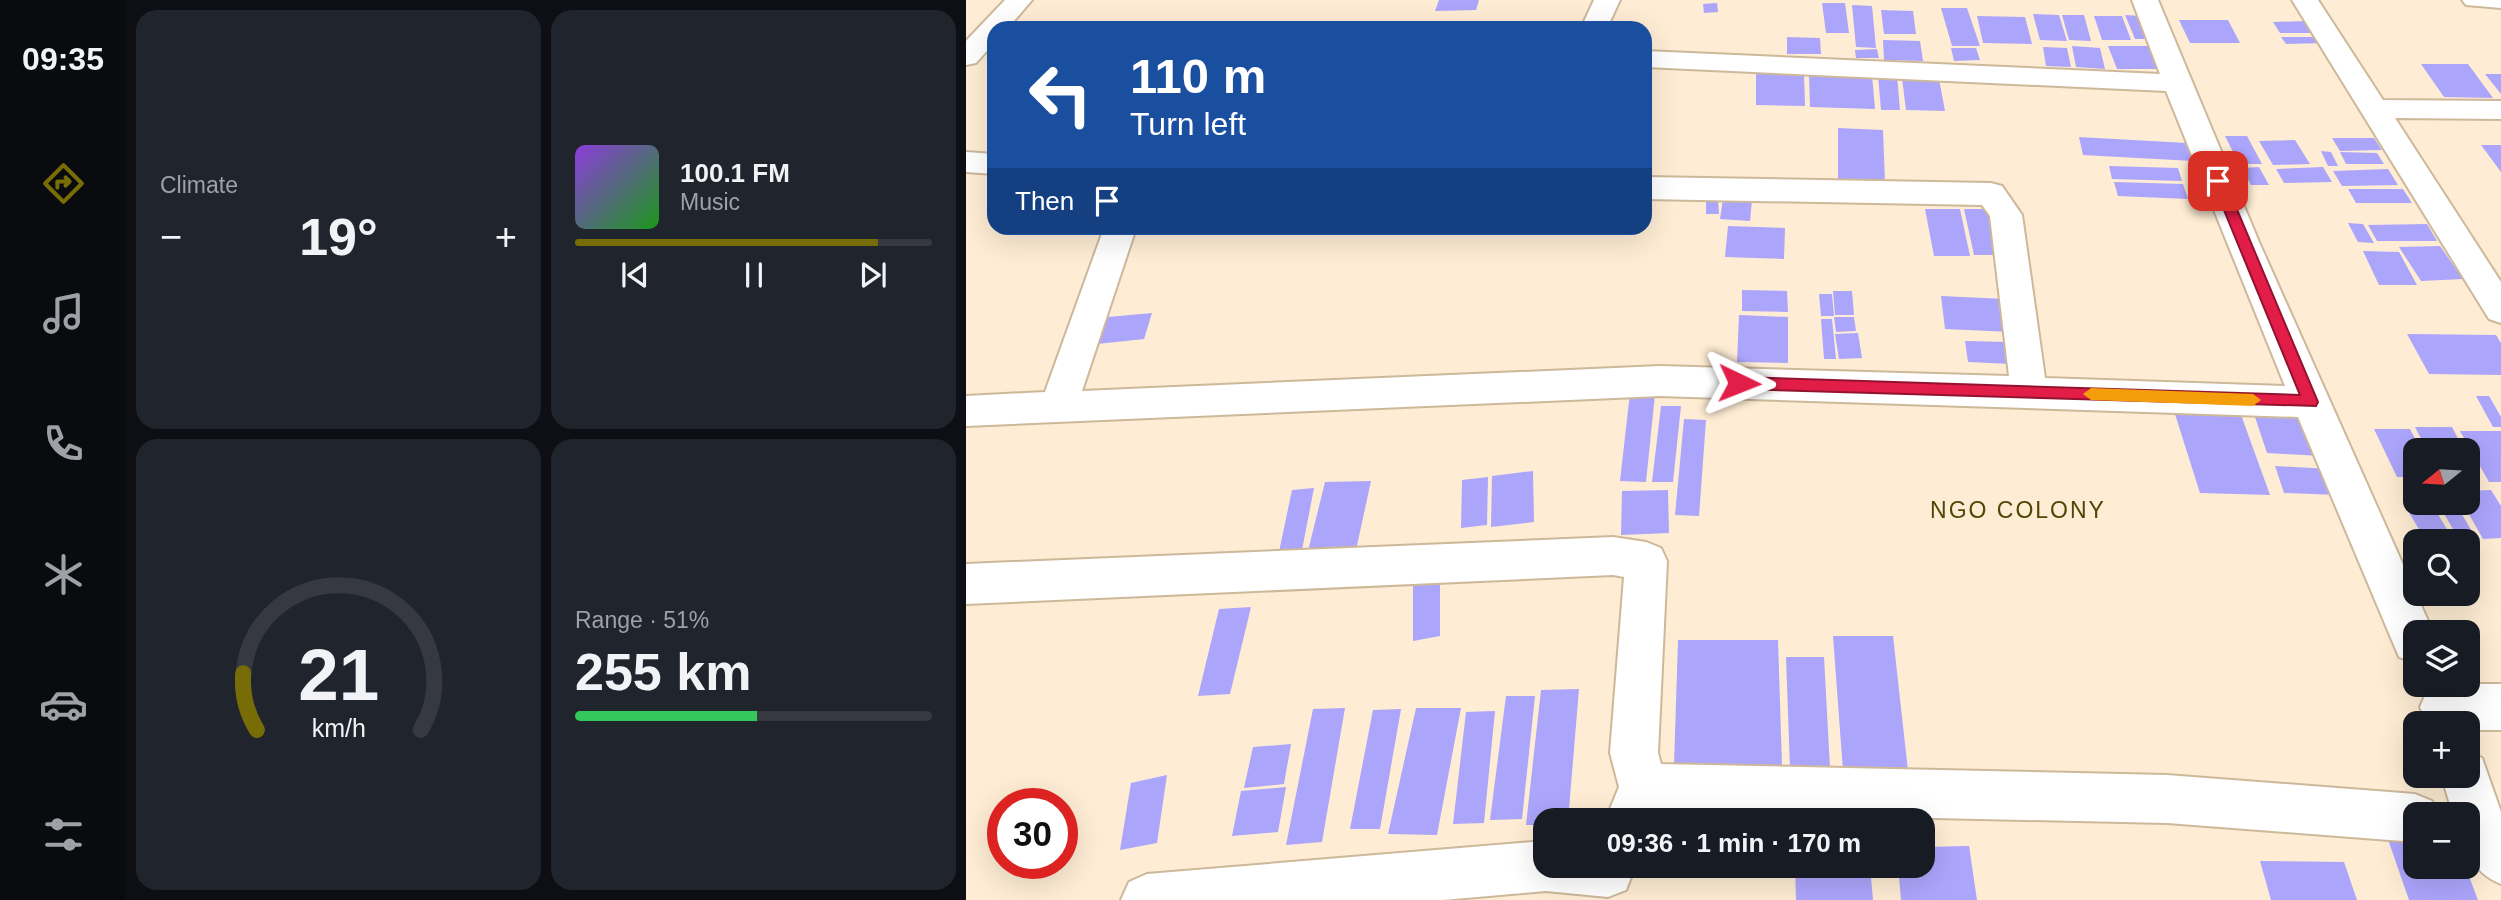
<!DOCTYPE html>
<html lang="en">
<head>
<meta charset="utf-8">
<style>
  body { margin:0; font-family:Helvetica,sans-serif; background:#20242c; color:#f1f3f6; height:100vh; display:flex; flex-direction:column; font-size:26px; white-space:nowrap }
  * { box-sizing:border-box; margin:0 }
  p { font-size:23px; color:#9ea1a6 }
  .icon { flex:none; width:38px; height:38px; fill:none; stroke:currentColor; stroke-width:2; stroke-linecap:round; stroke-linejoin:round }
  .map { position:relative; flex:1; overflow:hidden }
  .side { display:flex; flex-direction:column; gap:10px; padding:10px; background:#0d0f14; width:840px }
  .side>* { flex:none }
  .banner { position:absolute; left:21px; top:21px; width:665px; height:214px; border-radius:21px; box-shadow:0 7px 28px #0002; background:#1a4fa0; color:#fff; overflow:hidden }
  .needle { width:46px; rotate:252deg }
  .controls { position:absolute; left:1437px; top:438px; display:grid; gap:14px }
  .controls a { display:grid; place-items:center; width:77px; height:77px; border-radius:14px; background:#171b24; box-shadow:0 7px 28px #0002; font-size:35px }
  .speed { position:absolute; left:21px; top:788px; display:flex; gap:14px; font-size:35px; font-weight:700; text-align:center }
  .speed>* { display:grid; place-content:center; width:91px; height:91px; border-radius:50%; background:#171b24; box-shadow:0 7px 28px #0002; line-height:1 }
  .speed .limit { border:10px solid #d22; background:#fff; color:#111 }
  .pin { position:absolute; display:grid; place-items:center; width:60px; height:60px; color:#fff; margin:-30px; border-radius:14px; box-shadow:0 4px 10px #0006 }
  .me { position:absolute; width:77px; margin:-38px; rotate:92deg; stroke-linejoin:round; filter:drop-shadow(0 0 5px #0008) }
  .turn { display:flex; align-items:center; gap:24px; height:147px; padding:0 28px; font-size:32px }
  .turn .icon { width:91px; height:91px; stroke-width:2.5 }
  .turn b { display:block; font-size:49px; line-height:60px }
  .then { display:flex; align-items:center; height:66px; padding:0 28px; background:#0003; gap:14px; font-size:26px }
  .big { font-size:52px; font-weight:600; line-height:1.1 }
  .side .card { flex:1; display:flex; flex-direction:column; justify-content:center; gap:10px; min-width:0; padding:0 24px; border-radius:21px; background:#20242c }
  .side .dial { align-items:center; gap:0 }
  .dial svg { height:182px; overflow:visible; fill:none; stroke:#363941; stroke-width:7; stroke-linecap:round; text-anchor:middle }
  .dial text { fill:#f1f3f6; stroke:none }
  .song { display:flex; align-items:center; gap:21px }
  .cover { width:84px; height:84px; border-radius:10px; background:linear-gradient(135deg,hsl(270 70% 55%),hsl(120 70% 35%)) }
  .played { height:7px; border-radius:4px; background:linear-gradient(90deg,#786c06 85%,#363941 85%) }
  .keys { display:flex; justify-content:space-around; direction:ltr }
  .heat { display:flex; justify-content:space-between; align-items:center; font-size:38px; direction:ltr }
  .charge { height:10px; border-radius:5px; background:linear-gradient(90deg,#34c759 51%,#363941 0) }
  .side .tiles { flex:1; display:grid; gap:10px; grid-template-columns:repeat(2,1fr) }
  .trip { position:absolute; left:567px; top:808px; width:402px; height:70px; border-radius:21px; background:#171b24; box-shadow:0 7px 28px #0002; font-weight:600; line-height:70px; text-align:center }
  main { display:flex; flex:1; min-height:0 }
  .tabs { display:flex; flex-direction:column; width:126px; justify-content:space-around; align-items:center; background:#090b0e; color:#9ea1a6 }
  .tabs .icon { width:49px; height:49px }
  .tabs .active { color:#786c06 }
  .tabs b { font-size:32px; color:#f1f3f6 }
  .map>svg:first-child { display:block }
</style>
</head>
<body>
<main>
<nav class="tabs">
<b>09:35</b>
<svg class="icon active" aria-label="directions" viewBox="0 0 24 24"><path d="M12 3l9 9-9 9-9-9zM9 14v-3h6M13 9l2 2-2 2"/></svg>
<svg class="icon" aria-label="music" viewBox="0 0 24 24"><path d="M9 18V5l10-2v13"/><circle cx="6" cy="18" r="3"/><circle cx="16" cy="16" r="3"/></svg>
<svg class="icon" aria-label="phone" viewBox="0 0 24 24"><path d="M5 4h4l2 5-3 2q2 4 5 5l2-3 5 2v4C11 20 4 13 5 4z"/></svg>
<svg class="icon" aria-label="climate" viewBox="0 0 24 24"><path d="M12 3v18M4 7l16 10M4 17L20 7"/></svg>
<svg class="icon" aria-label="car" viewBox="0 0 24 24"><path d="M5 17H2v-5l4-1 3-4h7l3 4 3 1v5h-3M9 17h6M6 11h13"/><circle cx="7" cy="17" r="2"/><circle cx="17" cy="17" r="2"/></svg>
<svg class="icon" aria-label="filters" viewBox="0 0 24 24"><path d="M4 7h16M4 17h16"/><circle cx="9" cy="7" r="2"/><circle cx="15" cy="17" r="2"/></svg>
</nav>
<section class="side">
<div class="tiles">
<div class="card"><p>Climate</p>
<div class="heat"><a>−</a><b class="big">19°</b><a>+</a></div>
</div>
<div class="card">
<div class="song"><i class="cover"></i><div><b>100.1 FM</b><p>Music</p></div></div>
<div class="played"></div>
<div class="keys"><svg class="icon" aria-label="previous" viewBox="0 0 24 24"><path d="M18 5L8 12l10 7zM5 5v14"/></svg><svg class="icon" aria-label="pause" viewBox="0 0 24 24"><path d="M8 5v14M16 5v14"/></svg><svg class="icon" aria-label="next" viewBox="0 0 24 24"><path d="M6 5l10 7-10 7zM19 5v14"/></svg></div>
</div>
<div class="card dial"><svg viewBox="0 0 100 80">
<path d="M14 69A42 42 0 1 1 86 69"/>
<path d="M14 69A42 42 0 0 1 8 44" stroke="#786c06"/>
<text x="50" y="56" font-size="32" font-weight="700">21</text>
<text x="50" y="72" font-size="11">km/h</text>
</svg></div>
<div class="card"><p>Range · 51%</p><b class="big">255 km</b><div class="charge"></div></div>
</div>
</section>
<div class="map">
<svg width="1535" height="900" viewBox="0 0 1535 900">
  <rect width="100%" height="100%" fill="#feecd4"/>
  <g fill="#aca5fc">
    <polygon points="473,0 513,0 510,10 469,11"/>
    <polygon points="751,3 752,12 738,13 737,4"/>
    <polygon points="856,3 879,3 883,33 860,33"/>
    <polygon points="886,5 906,6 910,48 890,47"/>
    <polygon points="975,8 1001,8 1014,46 986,46"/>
    <polygon points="915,10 947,11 950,34 918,34"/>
    <polygon points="1067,14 1093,15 1101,41 1074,40"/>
    <polygon points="1096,15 1118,15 1125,41 1103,40"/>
    <polygon points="1159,15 1175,16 1185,39 1169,39"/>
    <polygon points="1011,16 1059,17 1066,44 1017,43"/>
    <polygon points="1128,16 1156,16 1165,40 1136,40"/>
    <polygon points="1213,20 1262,20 1274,43 1224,43"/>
    <polygon points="1342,21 1350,33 1314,33 1307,22"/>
    <polygon points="821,37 854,38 855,54 821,54"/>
    <polygon points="1315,37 1353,37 1358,43 1320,44"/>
    <polygon points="917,40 954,41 957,61 918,60"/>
    <polygon points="1106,46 1134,48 1139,69 1110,67"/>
    <polygon points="1142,46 1186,46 1196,69 1151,69"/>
    <polygon points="1077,47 1101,48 1105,67 1080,66"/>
    <polygon points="985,48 1010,48 1014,60 988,61"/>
    <polygon points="911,49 913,58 890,58 889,50"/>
    <polygon points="1455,64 1502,64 1527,98 1478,97"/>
    <polygon points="790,73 838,73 839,106 790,105"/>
    <polygon points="843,74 906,75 909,109 844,107"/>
    <polygon points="1519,74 1535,74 1535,94"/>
    <polygon points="912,75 931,75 934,110 915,110"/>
    <polygon points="936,78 973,79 979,111 940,110"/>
    <polygon points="872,128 917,130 919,183 872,180"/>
    <polygon points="1259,136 1281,136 1296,164 1273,164"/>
    <polygon points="1113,137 1221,143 1227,161 1117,155"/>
    <polygon points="1366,138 1408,138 1416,150 1374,151"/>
    <polygon points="1329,140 1344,164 1307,165 1293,141"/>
    <polygon points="1515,145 1535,145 1535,172"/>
    <polygon points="1355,151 1365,152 1372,166 1362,166"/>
    <polygon points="1374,152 1411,153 1418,164 1380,164"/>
    <polygon points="1143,166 1212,168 1216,181 1146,179"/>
    <polygon points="1293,167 1303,185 1285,185 1276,168"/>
    <polygon points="1357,167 1366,182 1318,183 1310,169"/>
    <polygon points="1422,169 1432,185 1376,186 1367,171"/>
    <polygon points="1148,182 1217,184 1222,199 1152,196"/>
    <polygon points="1382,189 1437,189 1446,203 1390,203"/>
    <polygon points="757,199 786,200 784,221 754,219"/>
    <polygon points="740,201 752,201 753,214 740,214"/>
    <polygon points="959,209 994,209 1004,256 968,256"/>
    <polygon points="998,209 1024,209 1035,255 1008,255"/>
    <polygon points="1382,223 1397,224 1408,243 1392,242"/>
    <polygon points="1461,224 1471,241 1411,241 1402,225"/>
    <polygon points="762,226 819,228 818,259 759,257"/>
    <polygon points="1474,246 1497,279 1455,281 1433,247"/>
    <polygon points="1397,251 1433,252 1451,285 1413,285"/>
    <polygon points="776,290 821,291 822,312 776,311"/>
    <polygon points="867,291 886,291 888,315 869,315"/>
    <polygon points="853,294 866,294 868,316 855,316"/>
    <polygon points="975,296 1040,299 1046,332 979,329"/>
    <polygon points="186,313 178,339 122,345 131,318"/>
    <polygon points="773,315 822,317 822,363 771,362"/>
    <polygon points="868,317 888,317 890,331 870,332"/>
    <polygon points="855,319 866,319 870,359 858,359"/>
    <polygon points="892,333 896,358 873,359 869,334"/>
    <polygon points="1441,334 1530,335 1535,343 1535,375 1463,374"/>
    <polygon points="999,341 1041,342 1045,364 1002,362"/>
    <polygon points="664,393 689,394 680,482 654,481"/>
    <polygon points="1510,396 1523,396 1535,417 1535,427 1527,427"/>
    <polygon points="695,406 715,406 707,482 686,482"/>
    <polygon points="1208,411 1274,412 1304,495 1234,493"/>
    <polygon points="1288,414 1340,416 1355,456 1301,453"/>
    <polygon points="718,419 740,420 733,516 709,515"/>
    <polygon points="1449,427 1486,427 1498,450 1461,450"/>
    <polygon points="1408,429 1444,429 1455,450 1449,450 1449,477 1431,477"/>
    <polygon points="1494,431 1535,431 1535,482 1523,482"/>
    <polygon points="1502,456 1513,477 1502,477"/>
    <polygon points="1309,466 1364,469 1373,495 1318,493"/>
    <polygon points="567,471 568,522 525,527 526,476"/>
    <polygon points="522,477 521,525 495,528 496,480"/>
    <polygon points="405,481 390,550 342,551 359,482"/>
    <polygon points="348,488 336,550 313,552 326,490"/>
    <polygon points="702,490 703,533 655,535 656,491"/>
    <polygon points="1525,490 1535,506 1535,538 1517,539 1496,502 1502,502 1502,491"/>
    <polygon points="1490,504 1508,535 1491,536 1473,505"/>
    <polygon points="1467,506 1485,536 1458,538 1441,509"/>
    <polygon points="474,580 474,636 447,641 447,585"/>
    <polygon points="285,607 264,694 232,696 253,609"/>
    <polygon points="867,636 927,636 942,771 877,771"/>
    <polygon points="712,640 812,640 816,765 708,765"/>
    <polygon points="820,657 858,657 864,768 824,768"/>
    <polygon points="613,689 602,821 579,821 579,825 560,825 575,690"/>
    <polygon points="540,696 569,696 556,819 524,820"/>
    <polygon points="379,708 356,842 320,845 347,709"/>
    <polygon points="450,708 495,708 471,835 422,834"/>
    <polygon points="435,709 414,829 384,829 407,710"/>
    <polygon points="529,711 518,823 487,824 500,712"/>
    <polygon points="325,744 318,784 278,788 287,747"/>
    <polygon points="201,775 191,843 154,850 165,783"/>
    <polygon points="320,787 312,832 266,836 275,791"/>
    <polygon points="1417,825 1449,826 1449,866 1499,866 1512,900 1443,900"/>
    <polygon points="1003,846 1011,900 935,900 932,866 957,866 957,847"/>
    <polygon points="1294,861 1378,862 1391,900 1305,900"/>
    <polygon points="829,866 904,866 907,900 830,900"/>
  </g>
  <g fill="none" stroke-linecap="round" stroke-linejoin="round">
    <g stroke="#cdb89a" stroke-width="4">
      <g id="minor">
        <polygon points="39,0 66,0 42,28 28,28 28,43 10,63 0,65 0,41"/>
        <polygon points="628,0 654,0 641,28 615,28"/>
        <polygon points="1166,0 1192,0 1293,242 1467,632 1449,632 1449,663 1433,657 1332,417 694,396 0,426 0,396 79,392 138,228 170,228 116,391 694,366 1043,376 1024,216 1016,205 679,199 679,177 1025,183 1036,186 1056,215 1079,378 1319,386 1200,91 679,67 679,51 1194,74"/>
        <polygon points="1326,0 1352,0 1417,100 1535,101 1535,119 1429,118 1535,282 1535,323 1523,319"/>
        <polygon points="1496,0 1535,0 1535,8 1500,5"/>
        <polygon points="0,152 28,154 28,174 0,172"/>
        <polygon points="647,537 680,542 695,548 701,561 692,753 695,764 1201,775 1449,794 1466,801 1472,814 1449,814 1449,842 1201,823 691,812 688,821 639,821 653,787 644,753 658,577 647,575 0,604 0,564"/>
        <polygon points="1477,684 1535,684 1535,730 1502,730 1502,723 1461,723 1454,707 1461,691"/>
        <path d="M1502,752L1516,758L1535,812V884C1501,870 1502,847 1502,814H1487L1475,775H1502Z"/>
        <polygon points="579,841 579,866 665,866 667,872 660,890 642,897 580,891 477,900 155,900 163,882 181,874"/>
      </g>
    </g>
    <use href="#minor" fill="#fff" fill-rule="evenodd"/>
  </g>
  <polygon fill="#e11d48" stroke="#92132f" stroke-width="2" points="1252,177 1259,181 1352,402 1350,406 773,389 765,383 773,377 1334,395 1246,181"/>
  <polygon fill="#f59e0b" points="1125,388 1287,394 1295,400 1287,406 1125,400 1117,394"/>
  <g text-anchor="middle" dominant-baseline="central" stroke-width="5" stroke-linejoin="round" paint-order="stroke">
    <g font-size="23" letter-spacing="2" fill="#4f4705" stroke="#feecd4">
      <text x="1052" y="510">NGO COLONY</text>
    </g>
  </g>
</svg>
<div class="controls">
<a><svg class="needle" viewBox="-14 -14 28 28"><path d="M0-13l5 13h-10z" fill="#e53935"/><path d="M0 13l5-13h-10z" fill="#9ea1a6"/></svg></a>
<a><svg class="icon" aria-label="search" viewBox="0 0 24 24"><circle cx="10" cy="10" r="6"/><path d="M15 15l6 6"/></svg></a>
<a><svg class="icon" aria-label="layers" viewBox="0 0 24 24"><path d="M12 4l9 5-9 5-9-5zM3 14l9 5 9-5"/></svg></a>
<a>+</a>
<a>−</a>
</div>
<div class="speed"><div class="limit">30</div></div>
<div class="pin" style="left:1252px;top:181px;background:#d93025"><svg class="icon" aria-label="arrive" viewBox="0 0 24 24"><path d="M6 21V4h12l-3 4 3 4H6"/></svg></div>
<svg class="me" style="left:773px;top:383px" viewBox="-20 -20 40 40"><path d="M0-17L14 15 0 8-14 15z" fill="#e11d48" stroke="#fff" stroke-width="4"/></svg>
<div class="trip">09:36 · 1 min · 170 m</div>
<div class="banner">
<div class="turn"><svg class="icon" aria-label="left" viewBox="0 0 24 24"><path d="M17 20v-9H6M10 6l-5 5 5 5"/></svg><div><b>110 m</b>Turn left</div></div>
<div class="then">Then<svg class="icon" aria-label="arrive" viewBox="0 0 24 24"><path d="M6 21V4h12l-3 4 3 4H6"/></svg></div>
</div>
</div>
</main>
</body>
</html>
